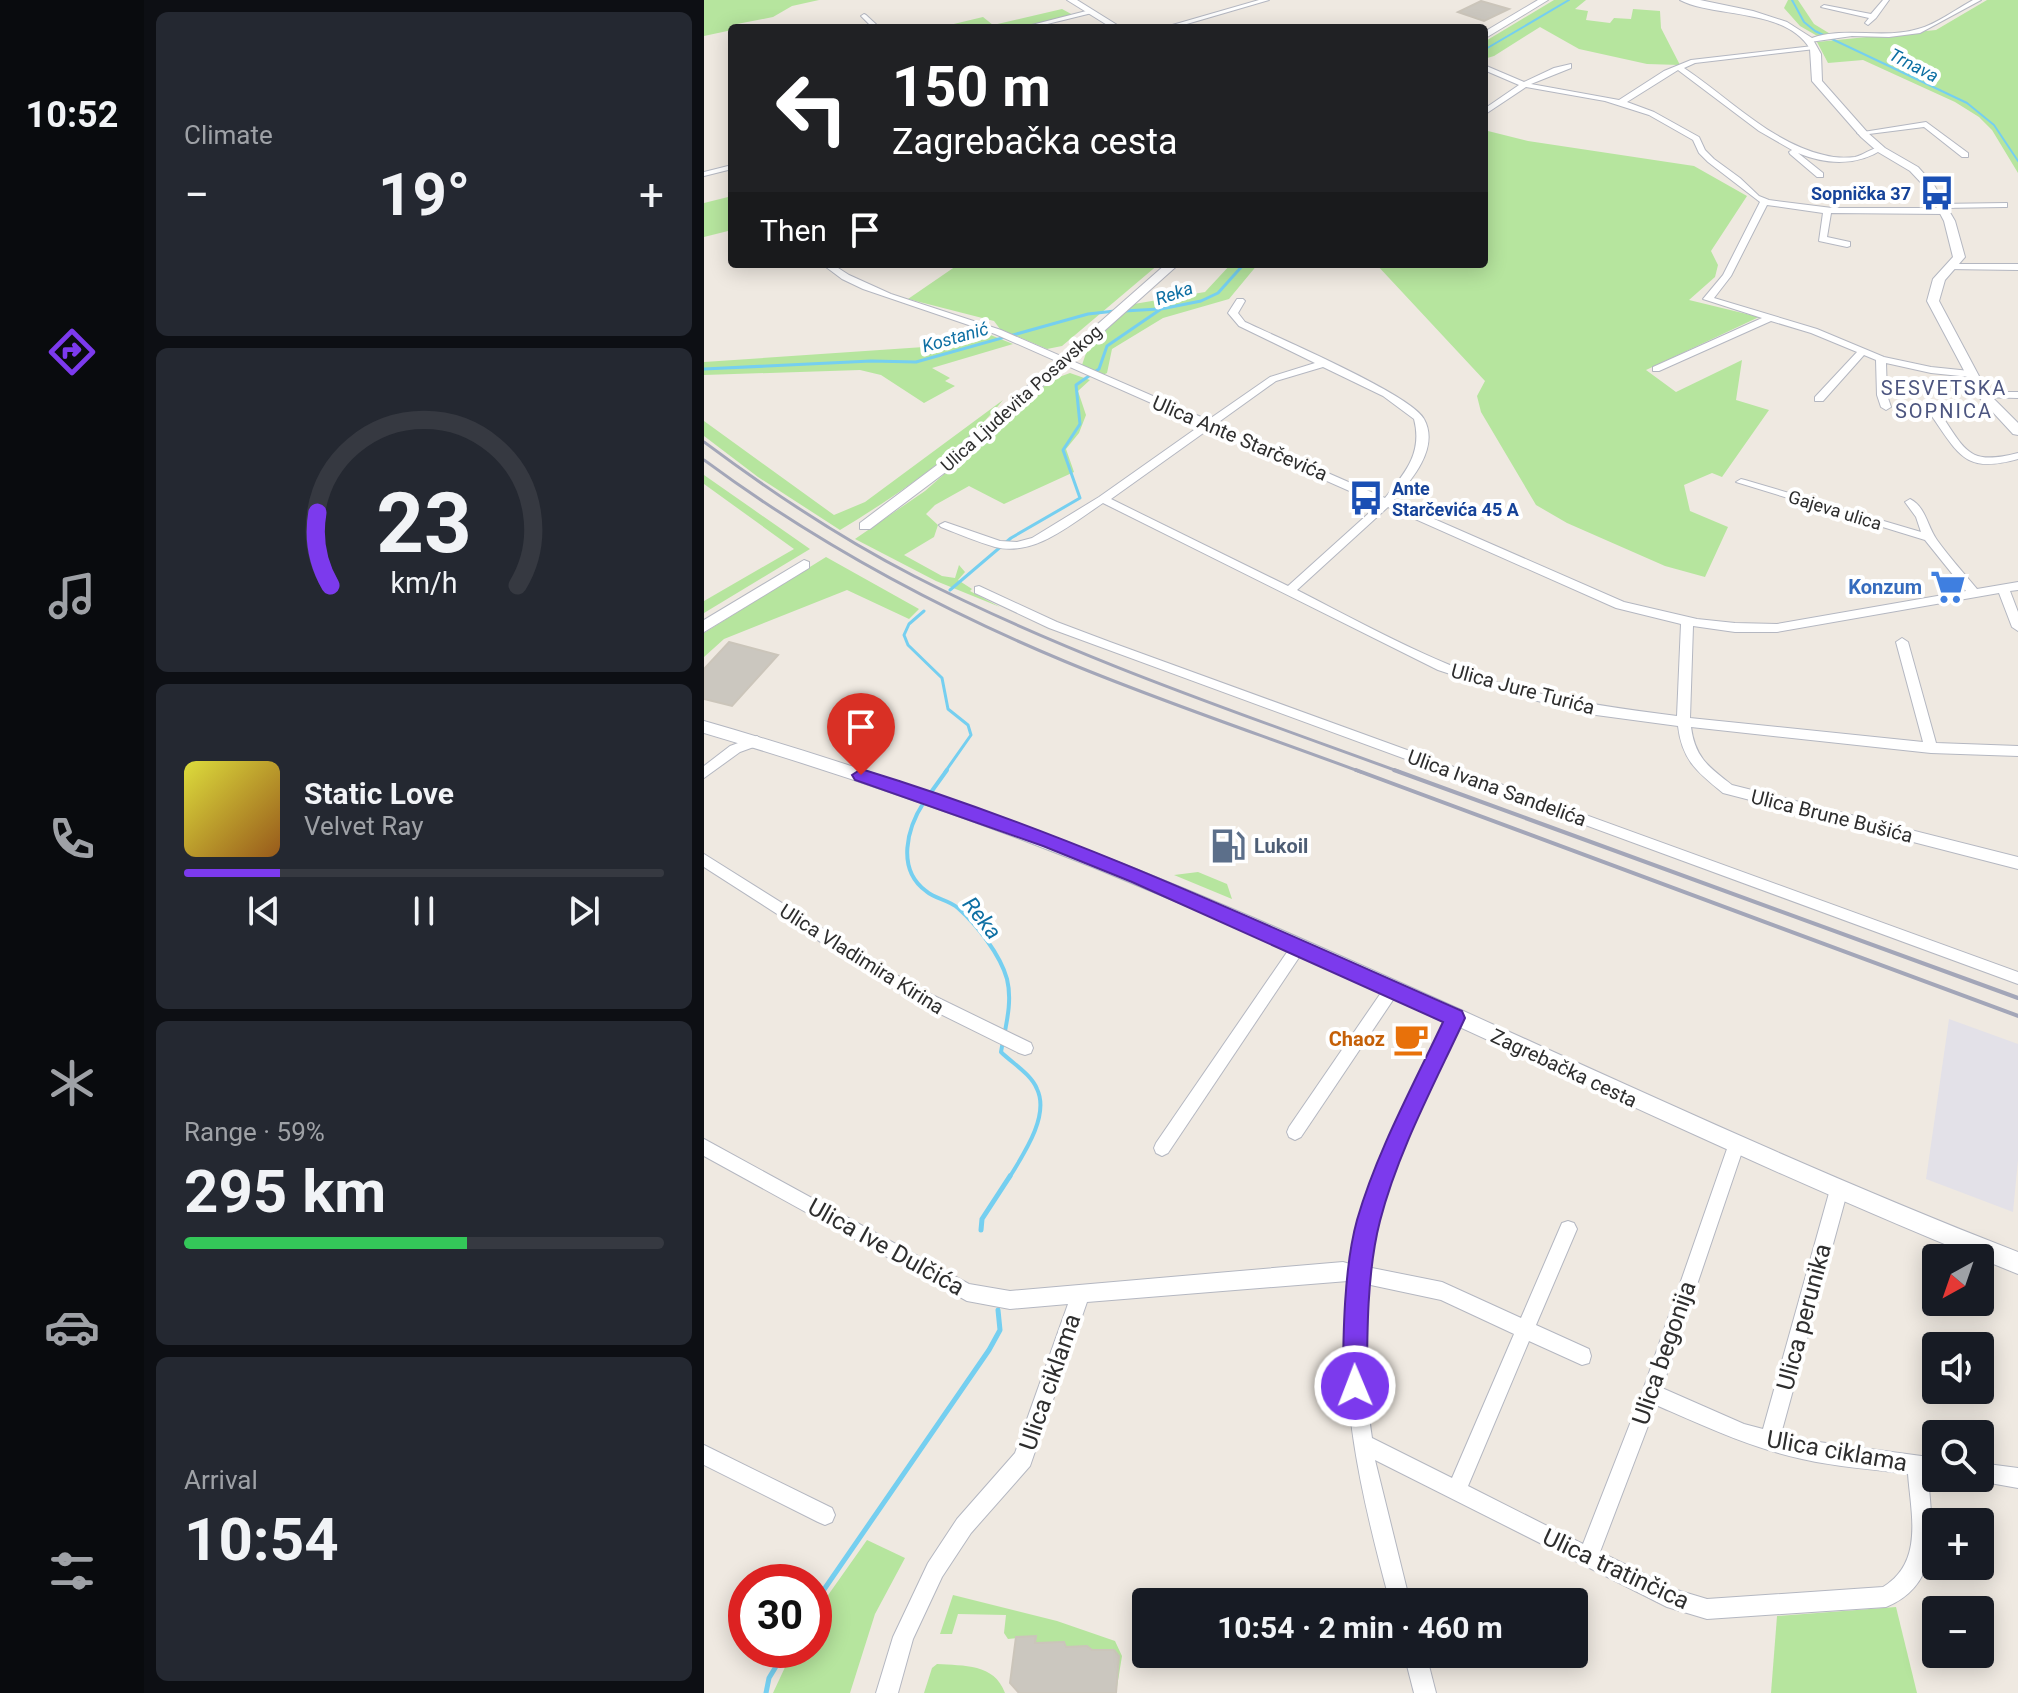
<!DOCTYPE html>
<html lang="en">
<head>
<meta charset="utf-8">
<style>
  body { margin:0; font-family:Roboto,sans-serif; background:#242831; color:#f1f3f6; height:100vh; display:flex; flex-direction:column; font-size:30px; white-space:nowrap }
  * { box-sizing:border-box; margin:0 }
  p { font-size:26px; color:#9ea1a6 }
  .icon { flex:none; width:44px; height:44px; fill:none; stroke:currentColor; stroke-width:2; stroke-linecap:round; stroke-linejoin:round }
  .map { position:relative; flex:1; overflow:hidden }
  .sheet { display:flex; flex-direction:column; gap:12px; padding:12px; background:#0d0f14; width:560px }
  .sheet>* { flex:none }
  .guide { position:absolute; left:24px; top:24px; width:760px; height:244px; border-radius:8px; box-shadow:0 4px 20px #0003; background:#202124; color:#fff; overflow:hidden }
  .needle { width:52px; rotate:220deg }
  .tools { position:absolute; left:1218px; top:1244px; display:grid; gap:16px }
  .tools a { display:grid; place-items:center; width:72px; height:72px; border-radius:8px; background:#171b24; box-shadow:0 4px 20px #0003; font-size:40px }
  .speed { position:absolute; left:24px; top:1564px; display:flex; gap:16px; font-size:40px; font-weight:700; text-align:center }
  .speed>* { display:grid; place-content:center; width:104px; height:104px; border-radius:50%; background:#171b24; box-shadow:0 4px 20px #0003; line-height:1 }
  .speed .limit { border:12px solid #d22; background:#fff; color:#111 }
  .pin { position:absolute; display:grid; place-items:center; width:68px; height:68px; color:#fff; margin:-82px -34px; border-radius:50% 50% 50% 0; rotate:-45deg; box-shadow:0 0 8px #0007 }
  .pin .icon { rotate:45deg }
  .me { position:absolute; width:88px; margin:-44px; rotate:359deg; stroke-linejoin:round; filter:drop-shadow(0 0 6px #0008) }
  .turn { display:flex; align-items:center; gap:28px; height:168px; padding:0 32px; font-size:36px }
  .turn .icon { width:104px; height:104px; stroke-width:2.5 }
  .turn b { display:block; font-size:56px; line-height:68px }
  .then { display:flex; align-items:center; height:76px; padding:0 32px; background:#0003; gap:16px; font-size:30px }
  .big { font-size:60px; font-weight:700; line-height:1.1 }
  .sheet .widget { flex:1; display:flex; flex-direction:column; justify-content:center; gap:12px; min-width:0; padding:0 28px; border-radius:12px; background:#242831 }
  .sheet .dial { align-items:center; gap:0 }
  .dial svg { height:208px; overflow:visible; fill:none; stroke:#363941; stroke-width:7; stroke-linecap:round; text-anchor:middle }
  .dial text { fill:#f1f3f6; stroke:none }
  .song { display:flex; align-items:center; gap:24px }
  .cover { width:96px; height:96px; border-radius:12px; background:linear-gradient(135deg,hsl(60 70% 55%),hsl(30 70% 35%)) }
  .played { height:8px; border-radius:4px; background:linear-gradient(90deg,#7c3aed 20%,#363941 20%) }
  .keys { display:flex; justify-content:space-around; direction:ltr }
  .heat { display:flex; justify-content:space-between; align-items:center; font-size:44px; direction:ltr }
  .charge { height:12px; border-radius:6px; background:linear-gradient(90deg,#34c759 59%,#363941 0) }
  .trip { position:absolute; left:428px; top:1588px; width:456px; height:80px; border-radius:8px; background:#171b24; box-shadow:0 4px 20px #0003; font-weight:700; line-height:80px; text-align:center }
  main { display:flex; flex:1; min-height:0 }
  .tab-bar { display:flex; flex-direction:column; width:144px; justify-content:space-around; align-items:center; background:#090b0e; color:#9ea1a6 }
  .tab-bar .icon { width:56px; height:56px }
  .tab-bar .current { color:#7c3aed }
  .tab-bar b { font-size:36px; color:#f1f3f6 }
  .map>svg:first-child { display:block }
</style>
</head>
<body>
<main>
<nav class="tab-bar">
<b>10:52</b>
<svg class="icon current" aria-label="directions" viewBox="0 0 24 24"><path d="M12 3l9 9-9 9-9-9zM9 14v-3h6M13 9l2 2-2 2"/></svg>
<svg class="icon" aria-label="music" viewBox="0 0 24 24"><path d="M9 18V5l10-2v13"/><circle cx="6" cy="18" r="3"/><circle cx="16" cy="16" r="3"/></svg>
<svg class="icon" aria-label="phone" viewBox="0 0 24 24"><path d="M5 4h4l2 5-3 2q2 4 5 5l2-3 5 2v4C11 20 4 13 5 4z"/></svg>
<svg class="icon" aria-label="climate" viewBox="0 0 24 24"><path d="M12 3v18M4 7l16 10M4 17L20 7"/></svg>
<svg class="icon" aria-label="car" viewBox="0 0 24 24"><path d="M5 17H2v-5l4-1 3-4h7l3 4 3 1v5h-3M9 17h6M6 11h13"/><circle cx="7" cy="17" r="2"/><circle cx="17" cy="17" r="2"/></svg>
<svg class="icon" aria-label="filters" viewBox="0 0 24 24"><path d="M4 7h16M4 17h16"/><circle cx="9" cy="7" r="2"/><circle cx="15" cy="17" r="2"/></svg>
</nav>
<section class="sheet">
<div class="widget"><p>Climate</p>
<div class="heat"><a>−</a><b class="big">19°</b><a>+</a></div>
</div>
<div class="widget dial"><svg viewBox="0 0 100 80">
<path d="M14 69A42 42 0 1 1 86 69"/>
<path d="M14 69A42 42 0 0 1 9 41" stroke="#7c3aed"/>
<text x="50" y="56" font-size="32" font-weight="700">23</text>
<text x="50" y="72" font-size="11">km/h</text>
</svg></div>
<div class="widget">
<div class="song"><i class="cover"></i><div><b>Static Love</b><p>Velvet Ray</p></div></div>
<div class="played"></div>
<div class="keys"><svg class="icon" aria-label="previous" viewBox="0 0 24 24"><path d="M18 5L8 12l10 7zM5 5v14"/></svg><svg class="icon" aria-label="pause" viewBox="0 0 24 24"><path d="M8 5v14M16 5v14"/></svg><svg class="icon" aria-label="next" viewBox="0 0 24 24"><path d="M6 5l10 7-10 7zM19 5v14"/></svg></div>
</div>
<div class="widget"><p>Range · 59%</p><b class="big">295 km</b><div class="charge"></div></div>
<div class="widget"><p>Arrival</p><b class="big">10:54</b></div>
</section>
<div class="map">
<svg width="1314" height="1693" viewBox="0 0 1314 1693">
  <rect width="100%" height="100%" fill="#efe9e1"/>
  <polygon fill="#e3e1e8" points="1245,1019 1314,1044 1314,1160 1309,1212 1222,1179"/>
  <g fill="#b6e59e">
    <polygon points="0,0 115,0 88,6 69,17 28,25 28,30 0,36"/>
    <polygon points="850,0 882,0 871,9 884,11 882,20 906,23 910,18 927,19 929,9 956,11 957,28 976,65 943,64 875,49 836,27 790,56 780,59 780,42"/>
    <polygon points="1084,0 1094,0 1110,24 1128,35 1115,37 1096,26 1080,8"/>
    <polygon points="1283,0 1314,0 1314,173 1288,130 1275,117 1251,102 1159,60 1124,63 1113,42 1232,30"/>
    <polygon points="358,9 369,15 316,28 233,28 279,17 289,25"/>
    <polygon points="780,130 824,141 990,166 1043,196 1007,251 1014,265 1011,277 985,300 1055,317 942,370 972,392 1038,360 1032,400 1065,410 1018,477 1008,473 980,485 986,511 1024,527 1001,577 961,566 863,523 832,505 777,412 773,396 781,381 672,264 780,264"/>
    <polygon points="24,197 28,204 28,230 0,237 0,203"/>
    <polygon points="255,264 455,264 358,346 343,349 296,329 290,321 204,299"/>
    <polygon points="527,264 554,264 525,299 459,318 408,349 403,373 399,375 378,365 384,347 430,304 501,292"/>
    <polygon points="269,328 309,344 228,368 246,378 241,381 251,386 220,403 177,375 156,370 0,375 0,362 220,347"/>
    <polygon points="366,373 386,380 374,391 382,415 375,433 362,449 370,472 300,504 265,486 231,505 222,514 234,525 230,537 200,555 238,576 251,578 255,565 261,572 254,580 268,589 266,591 296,607 232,581 151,539 221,491 347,380"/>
    <path d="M299,400C255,454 195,494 136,530L54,477L0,436V421L130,515L161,502Z"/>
    <polygon points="0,475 106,549 0,613 0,601 90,549 0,484"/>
    <polygon points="122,557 215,609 205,619 143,590 20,639 0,657 0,633"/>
    <polygon points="494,872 523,884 528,899 470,875"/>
    <polygon points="163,1540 201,1558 171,1614 146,1693 69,1693 89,1650 110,1650 110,1615"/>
    <polygon points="249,1595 353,1621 411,1641 418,1656 412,1693 415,1656 410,1650 388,1650 383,1646 362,1647 359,1642 331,1643 331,1636 304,1639 300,1633 302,1615 254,1614 248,1634 236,1634"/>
    <polygon points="1192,1607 1213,1693 1067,1693 1073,1616"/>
    <path d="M233,1664C260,1666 290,1663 301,1693H220L228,1668Z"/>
  </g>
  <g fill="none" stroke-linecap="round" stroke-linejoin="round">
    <g stroke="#75cff0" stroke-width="2">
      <polyline points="1088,0 1100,22 1111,31 1263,103 1290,125 1314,161"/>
      <polyline points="780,50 865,0"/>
    </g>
    <g stroke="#75cff0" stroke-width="3">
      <polyline points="420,311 455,309"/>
      <polyline points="0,369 167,361 212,362 384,314 411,311"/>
      <polyline points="246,590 307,538 376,498 359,450 376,424 372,385 395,369 403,346 457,309 497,301 514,293 540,264"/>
      <polyline points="220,611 205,624 200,635 204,645 238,678 244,709 264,725 267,735 241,772"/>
    </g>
    <g stroke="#75cff0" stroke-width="4">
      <polyline points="225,795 243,770"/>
      <path d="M220,802C203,828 192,869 222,891C231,899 245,900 254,908C273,925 296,954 303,979C309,1003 301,1028 297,1052C308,1063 327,1074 333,1089C346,1116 319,1155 305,1178"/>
    </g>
    <g stroke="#75cff0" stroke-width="5">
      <polyline points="277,1230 278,1219 306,1176"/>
      <polyline points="110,1604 285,1350 296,1330 294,1310"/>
      <polyline points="62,1693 65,1678 82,1650"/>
    </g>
  </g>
  <g fill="#cbc7bf" stroke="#cbc5ba" stroke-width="2">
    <polygon points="777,1 805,9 780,21 754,12"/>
    <polygon points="25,642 74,655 28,706 0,699 0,669"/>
    <polygon points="332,1636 331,1643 360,1642 362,1647 383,1646 388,1650 410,1650 415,1656 412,1693 315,1693 306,1683 312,1637"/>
  </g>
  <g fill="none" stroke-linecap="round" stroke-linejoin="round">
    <g stroke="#b4b7c1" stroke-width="2">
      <g id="street">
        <polygon points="555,0 565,0 469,28 458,28"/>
        <polygon points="1179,0 1185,0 1172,18 1164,25 1161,23 1165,18 1117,7 1120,5 1167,14"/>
        <path d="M1269,0H1277L1216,33L1185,37L1148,36L1106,42L1103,40C1137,25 1178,40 1214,29C1233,24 1252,9 1269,0Z"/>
        <polygon points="386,10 388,13 327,28 316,28"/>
        <polygon points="160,14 162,15 176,28 169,28 157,16"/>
        <path d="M1109,46L1111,49L991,63L980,68C1025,98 1066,142 1120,155C1130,158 1142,158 1151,157C1162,155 1169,145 1179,149C1154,166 1122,165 1094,153L1119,173V177H1113L1086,154L1085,152L1088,150L1055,131L974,70L923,102L950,112L995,137L1001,150L1010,159L1036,178L1055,196L1065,200L1128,208H1236L1232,206L1233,204L1303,203V207H1300L1238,208L1244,211L1240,214L1127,213L1123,237L1146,242V246L1143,247L1115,241L1119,213L1063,205L1027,276L1010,298L1113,329L1180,357L1227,367L1266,371L1271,374L1266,377L1227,373L1182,363L1183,395L1187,407L1182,410L1177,407L1173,395L1172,360L1160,355L1119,401H1111V397L1153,352L1107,333L1067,321L955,371H949V367L1058,318L999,299L1019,275L1056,202L1004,162L995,153L989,140L945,115L901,101L822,87L780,115V109L815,85L780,70V65L820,82L850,68L867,64V68L827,84L915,100L960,71L987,60Z"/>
        <polygon points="1222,122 1264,153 1264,157 1258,157 1220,127 1157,135 1153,133"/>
        <polygon points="28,165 28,169 0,176 0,172"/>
        <path d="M118,264H128L145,275L187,294L297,330L504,420L566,377L611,363L535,326L524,313L533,299H539L541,301L534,313L541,322C573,337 708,395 720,419C736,448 707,481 689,501L920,602L993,619L1031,623L1073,624L1262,591L1221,540L1032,482L1037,479L1041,480L1217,532L1212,517L1201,502L1206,499C1222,507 1223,526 1233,540C1245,557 1260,573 1273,589L1314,582V590L1306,591L1314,612V631L1308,627L1295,593L1073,632H1031L989,626L986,718L1219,742L1192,642L1198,638L1204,642L1232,743L1314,746V756L1227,753L987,727C991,758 1005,767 1028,785L1314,857V869L1019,793C993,772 978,760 974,726L892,715L813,696L734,670L399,503C367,524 331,557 291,547C273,542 255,534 237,527L235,525L241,522L296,541L313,542L328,538L395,497L497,425L291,334L159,289L138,279ZM619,367L679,396L710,419C719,453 701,473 681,498L512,424L572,381ZM505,429L675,504L584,586L407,499ZM684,507L912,608L977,624L973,716C895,706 814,695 741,663C691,642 642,615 593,590Z"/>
        <polygon points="1246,264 1314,264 1314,270 1243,269 1242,267"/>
        <polygon points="1279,392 1314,392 1314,398 1275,397 1275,393"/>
        <path d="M1232,412L1236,413C1262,451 1264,466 1314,453V459C1261,474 1255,455 1227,415Z"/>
        <polygon points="275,586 353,622 406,642 1314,972 1314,984 345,628 271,593 271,587"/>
        <polygon points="53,736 60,741 58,744 36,752 0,778 0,766 26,746"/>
        <polygon points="0,854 212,987 327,1043 329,1048 327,1053 321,1055 315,1053 202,997 0,867"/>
        <polygon points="595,940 600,942 602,946 600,950 464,1153 458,1156 452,1153 450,1148 452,1143 590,942"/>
        <polygon points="688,983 693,984 696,989 693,994 597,1137 591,1140 585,1137 583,1132 585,1127 683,984"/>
        <path d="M751,1011L756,1013L759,1018C720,1098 681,1179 663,1267L738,1282L817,1318L858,1223L864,1221L870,1223L873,1229L832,1325L885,1349L887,1356L885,1363L878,1365L825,1341L764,1486L879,1544L938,1393L1024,1146L1026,1141L1032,1138L1038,1141L1040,1146L958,1388L1040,1424L1059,1429L1125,1193L1128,1187L1134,1185L1140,1187L1143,1193L1077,1434L1100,1440L1232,1458V1478L1224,1477C1228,1526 1239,1584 1182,1607L1003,1619L963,1607L671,1460L706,1602H686C657,1496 633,1391 644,1281L383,1302L326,1466L267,1533L238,1577L209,1639L194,1693H172L189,1637L224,1563L253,1519L311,1453L364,1304L306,1309L263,1301L0,1156V1139L265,1284L306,1291L639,1262L646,1264C659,1205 677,1162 701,1108C715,1076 729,1044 746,1013ZM662,1284L737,1300L810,1334L748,1478L668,1438C660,1387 657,1336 662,1284ZM952,1405C1000,1426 1047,1448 1098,1459C1132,1467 1169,1469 1204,1474C1207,1514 1220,1562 1179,1587L1003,1599L973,1590L896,1552Z"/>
        <polygon points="0,1445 128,1508 131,1515 128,1522 121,1525 114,1522 0,1465"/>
        <polygon points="1276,1463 1314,1468 1314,1488 1269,1480 1268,1478 1276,1478"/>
        <polygon points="700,1654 722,1654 732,1693 710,1693"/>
      </g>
    </g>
    <g stroke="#b4b7c1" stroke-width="2">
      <g id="secondary">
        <polygon points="363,0 373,0 418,28 408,28"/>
        <polygon points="834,0 844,0 780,39 780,32"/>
        <path d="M976,0H996L1049,11L1083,22L1108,38L1117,54L1118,81L1164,133L1181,148L1214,167L1230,185L1251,221L1261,257L1241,280L1235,301L1284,393L1314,423V435L1309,434L1273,395L1223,301L1229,279L1249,257L1240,221L1223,189L1206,171L1174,152L1157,137L1108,81L1106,49C1082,8 1011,18 976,0Z"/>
        <polygon points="462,264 475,264 247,468 166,529 156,529 156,523 237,462"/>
        <polygon points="100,560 105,562 105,568 0,632 0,620"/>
        <path d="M0,721C188,775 371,841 550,918C805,1028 1054,1151 1314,1252V1274C1030,1161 754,1020 471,901C317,836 160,780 0,733Z"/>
      </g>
    </g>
    <use href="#street" fill="#fff" fill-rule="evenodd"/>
    <use href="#secondary" fill="#fff" fill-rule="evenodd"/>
    <g stroke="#a3a6b8" stroke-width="3">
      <path d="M0,442C67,492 136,538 210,576C366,656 532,712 696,772"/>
      <path d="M0,460C111,542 233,608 360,661C458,702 558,735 657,772"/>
    </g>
    <g stroke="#a3a6b8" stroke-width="4">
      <polyline points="652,770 1314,1016"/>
      <polyline points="690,770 1314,998"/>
    </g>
  </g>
  <path fill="#7c3aed" stroke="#51269a" stroke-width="2" d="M157,769C364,832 560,924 758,1011L761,1018C731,1083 694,1151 676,1221C663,1271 663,1335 663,1386L660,1394L651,1398L643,1394L639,1386C639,1336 640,1267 653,1220C673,1151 709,1086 739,1022L428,882L339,846L151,780L148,775Z"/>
  <defs>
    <g id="bus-bare" transform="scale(2.76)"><path d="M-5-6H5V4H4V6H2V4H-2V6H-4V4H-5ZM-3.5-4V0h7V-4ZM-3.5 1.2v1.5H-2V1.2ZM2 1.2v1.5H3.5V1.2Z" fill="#1a4fb4" stroke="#fff" stroke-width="2.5" paint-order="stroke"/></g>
    <g id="supermarket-bare" transform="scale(2.76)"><path d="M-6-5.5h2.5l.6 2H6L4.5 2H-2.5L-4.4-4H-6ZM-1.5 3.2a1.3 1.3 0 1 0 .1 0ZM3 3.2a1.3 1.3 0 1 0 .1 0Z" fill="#3f7fe0" stroke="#fff" stroke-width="2.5" paint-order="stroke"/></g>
    <g id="fuel-bare" transform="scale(2.76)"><path d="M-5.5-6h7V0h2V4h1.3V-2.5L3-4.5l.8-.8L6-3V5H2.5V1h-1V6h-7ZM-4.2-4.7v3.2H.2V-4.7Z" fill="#5c6f8a" stroke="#fff" stroke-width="2.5" paint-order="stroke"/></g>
    <g id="cafe-bare" transform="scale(2.76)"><path d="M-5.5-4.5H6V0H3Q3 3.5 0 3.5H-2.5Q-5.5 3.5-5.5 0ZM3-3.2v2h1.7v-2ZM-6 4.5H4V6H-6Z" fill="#e8710a" stroke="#fff" stroke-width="2.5" paint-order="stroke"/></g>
  </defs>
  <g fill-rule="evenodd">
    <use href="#bus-bare" x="1233" y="193"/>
    <use href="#bus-bare" x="662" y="498"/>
    <use href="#supermarket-bare" x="1244" y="587"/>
    <use href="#fuel-bare" x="524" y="846"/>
    <use href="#cafe-bare" x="707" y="1039"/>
  </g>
  <g text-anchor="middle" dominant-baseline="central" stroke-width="8" stroke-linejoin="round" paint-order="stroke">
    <g font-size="18" font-style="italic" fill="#0d6fa3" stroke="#fff">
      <text transform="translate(1210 65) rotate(27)">Trnava</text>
      <text transform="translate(470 293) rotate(-19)">Reka</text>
      <text transform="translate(251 337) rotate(-16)">Kostanić</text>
    </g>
    <g font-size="18" font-weight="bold" fill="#164399" stroke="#fff" text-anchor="end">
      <text x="1207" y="193">Sopnička 37</text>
      <text x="688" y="488" text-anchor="start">Ante<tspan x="688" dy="21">Starčevića 45 A</tspan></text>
    </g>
    <g font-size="18" fill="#2e2e2e" stroke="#fff">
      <text transform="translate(317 398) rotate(-42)">Ulica Ljudevita Posavskog</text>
      <text transform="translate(1131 510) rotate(17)">Gajeva ulica</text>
    </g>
    <g font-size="20" letter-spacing="2" fill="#4d5680" stroke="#fff">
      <text x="1240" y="388">SESVETSKA<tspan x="1240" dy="23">SOPNICA</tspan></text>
    </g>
    <g font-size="20" fill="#2e2e2e" stroke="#fff">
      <text transform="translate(536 438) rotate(23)">Ulica Ante Starčevića</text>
      <text transform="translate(819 689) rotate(15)">Ulica Jure Turića</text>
      <text transform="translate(793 788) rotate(20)">Ulica Ivana Sandelića</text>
      <text transform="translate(1128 816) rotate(14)">Ulica Brune Bušića</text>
      <text transform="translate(158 959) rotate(32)">Ulica Vladimira Kirina</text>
      <text transform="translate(860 1068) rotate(25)">Zagrebačka cesta</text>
    </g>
    <g font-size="20" font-weight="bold" fill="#366cbe" stroke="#fff" text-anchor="end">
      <text x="1218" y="587">Konzum</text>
    </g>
    <g font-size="20" font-weight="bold" fill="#4e5e75" stroke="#fff" text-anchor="start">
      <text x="550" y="846">Lukoil</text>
    </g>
    <g font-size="20" font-weight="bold" fill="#c56008" stroke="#fff" text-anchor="end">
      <text x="681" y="1039">Chaoz</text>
    </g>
    <g font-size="22" font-style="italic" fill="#0d6fa3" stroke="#fff">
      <text transform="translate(278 918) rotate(51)">Reka</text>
    </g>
    <g font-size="24" fill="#2e2e2e" stroke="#fff">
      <text transform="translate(182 1247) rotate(29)">Ulica Ive Dulčića</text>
      <text transform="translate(1100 1317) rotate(-75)">Ulica perunika</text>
      <text transform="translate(960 1353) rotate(-71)">Ulica begonija</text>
      <text transform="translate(346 1382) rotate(-71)">Ulica ciklama</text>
      <text transform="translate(1133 1451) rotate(10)">Ulica ciklama</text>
      <text transform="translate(912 1569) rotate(25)">Ulica tratinčica</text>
    </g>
  </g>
</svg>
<div class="tools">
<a><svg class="needle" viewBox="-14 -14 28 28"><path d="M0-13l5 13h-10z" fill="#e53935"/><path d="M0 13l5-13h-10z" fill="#9ea1a6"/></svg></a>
<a><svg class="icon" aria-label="sound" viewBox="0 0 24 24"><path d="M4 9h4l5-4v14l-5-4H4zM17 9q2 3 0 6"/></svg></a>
<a><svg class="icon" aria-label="search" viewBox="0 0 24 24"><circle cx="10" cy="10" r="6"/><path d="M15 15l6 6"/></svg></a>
<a>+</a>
<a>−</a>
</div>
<div class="speed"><div class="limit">30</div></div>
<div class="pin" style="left:157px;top:775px;background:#d93025"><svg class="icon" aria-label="arrive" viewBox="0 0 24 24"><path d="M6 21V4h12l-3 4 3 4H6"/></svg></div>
<svg class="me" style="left:651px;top:1386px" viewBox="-20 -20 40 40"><circle r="17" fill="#7c3aed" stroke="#fff" stroke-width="3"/><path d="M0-11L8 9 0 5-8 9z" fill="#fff"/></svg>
<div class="trip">10:54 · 2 min · 460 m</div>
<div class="guide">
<div class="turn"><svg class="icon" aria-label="left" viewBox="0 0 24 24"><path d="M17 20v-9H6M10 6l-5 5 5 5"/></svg><div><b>150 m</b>Zagrebačka cesta</div></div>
<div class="then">Then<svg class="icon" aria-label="arrive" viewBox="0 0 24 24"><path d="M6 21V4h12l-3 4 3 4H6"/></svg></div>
</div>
</div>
</main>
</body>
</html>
